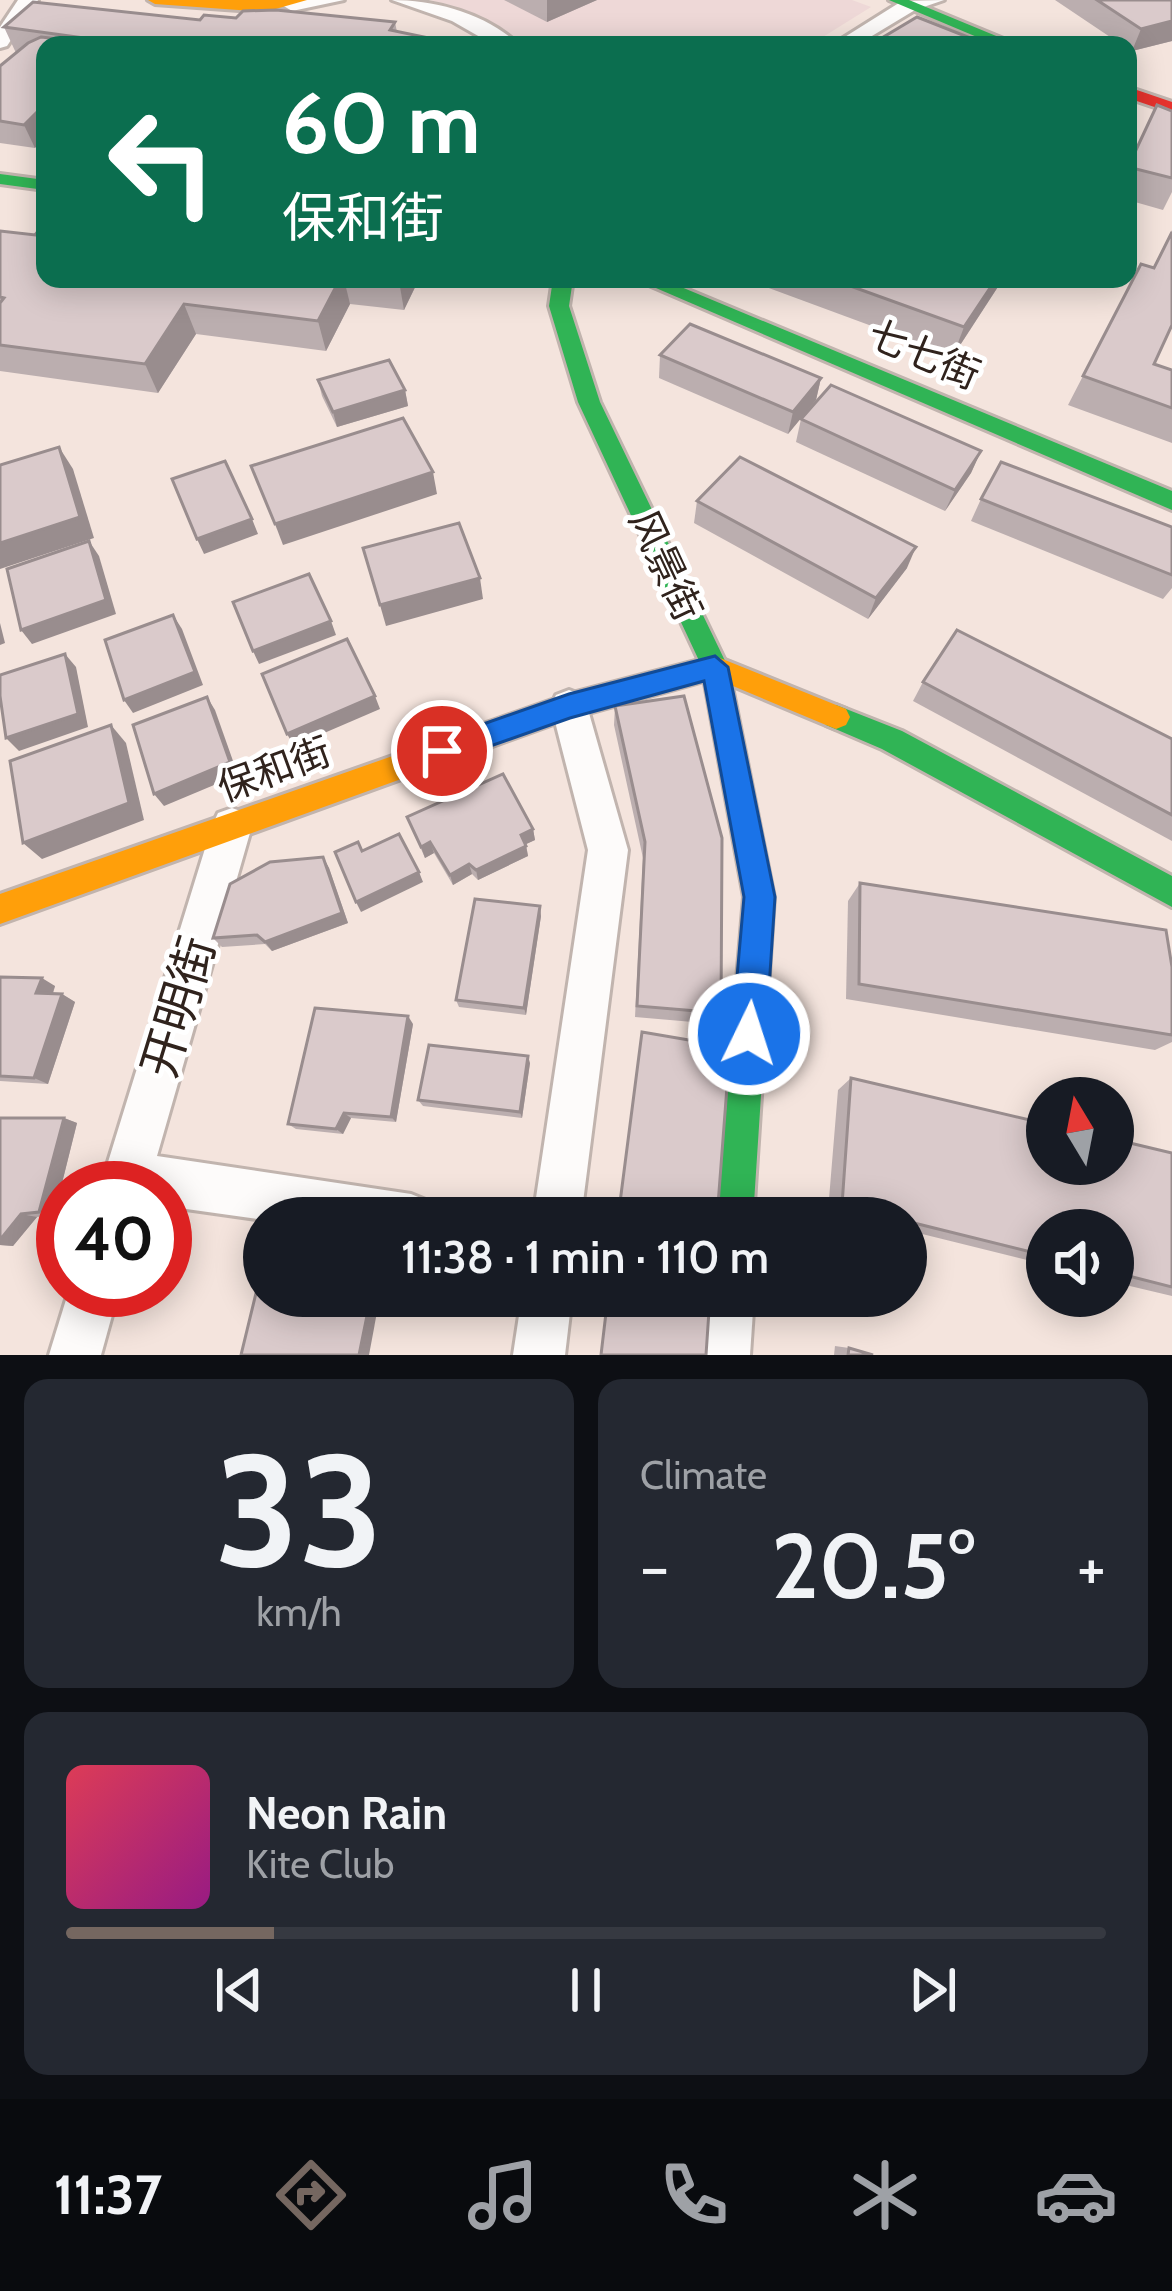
<!DOCTYPE html>
<html lang="en">
<head>
<meta charset="utf-8">
<style>
  body { margin:0; font-family:Cabin,"Noto Sans SC",sans-serif; background:#242831; color:#f1f3f6; height:100vh; display:flex; flex-direction:column; font-size:45px; white-space:nowrap }
  * { box-sizing:border-box; margin:0 }
  p { font-size:39px; color:#9ea1a6 }
  .icon { flex:none; width:66px; height:66px; fill:none; stroke:currentColor; stroke-width:2; stroke-linecap:round; stroke-linejoin:round }
  .map { position:relative; height:1355px; overflow:hidden }
  .side { display:flex; flex-direction:column; gap:24px; padding:24px; background:#0d0f14; flex:1 }
  .side>* { flex:none }
  .guide { position:absolute; left:36px; top:36px; width:1101px; height:252px; border-radius:24px; box-shadow:0 6px 30px #0003; background:#0b6e4f; color:#fff; overflow:hidden }
  .needle { width:78px; rotate:350deg }
  .tools { position:absolute; left:1026px; top:1077px; display:grid; gap:24px }
  .tools a { display:grid; place-items:center; width:108px; height:108px; border-radius:50%; background:#171b24; box-shadow:0 6px 30px #0003; font-size:60px }
  .speed { position:absolute; left:36px; top:1161px; display:flex; gap:24px; font-size:60px; font-weight:700; text-align:center }
  .speed>* { display:grid; place-content:center; width:156px; height:156px; border-radius:50%; background:#171b24; box-shadow:0 6px 30px #0003; line-height:1 }
  .speed .limit { border:18px solid #d22; background:#fff; color:#111 }
  .pin { position:absolute; display:grid; place-items:center; width:102px; height:102px; color:#fff; margin:-51px; border:6px solid #fff; border-radius:50%; box-shadow:0 3px 12px #0007 }
  .me { position:absolute; width:132px; margin:-66px; rotate:4deg; stroke-linejoin:round; filter:drop-shadow(0 0 9px #0008) }
  .turn { display:flex; align-items:center; gap:42px; height:252px; padding:0 48px; font-size:54px }
  .turn .icon { width:156px; height:156px; stroke-width:2.5 }
  .turn b { display:block; font-size:84px; line-height:102px }
  .big { font-size:90px; font-weight:600; line-height:1.1 }
  .side .widget { flex:1; display:flex; flex-direction:column; justify-content:center; gap:18px; min-width:0; padding:0 42px; border-radius:24px; background:#242831 }
  .side .dial { align-items:center; gap:0 }
  .dial b { font-size:156px; line-height:1 }
  .song { display:flex; align-items:center; gap:36px }
  .cover { width:144px; height:144px; border-radius:18px; background:linear-gradient(135deg,hsl(350 70% 55%),hsl(310 70% 35%)) }
  .played { height:12px; border-radius:6px; background:linear-gradient(90deg,#756760 20%,#363941 20%) }
  .keys { display:flex; justify-content:space-around; direction:ltr }
  .heat { display:flex; justify-content:space-between; align-items:center; font-size:66px; direction:ltr }
  .side .tiles { flex:1; display:grid; gap:24px; grid-template-columns:1fr 1fr }
  .widget:last-child { grid-column:span 2 }
  .trip { position:absolute; left:243px; top:1197px; width:684px; height:120px; border-radius:60px; background:#171b24; box-shadow:0 6px 30px #0003; font-weight:600; line-height:120px; text-align:center }
  .tabs { display:flex; height:192px; justify-content:space-around; align-items:center; background:#090b0e; color:#9ea1a6 }
  .tabs .icon { width:84px; height:84px }
  .tabs .active { color:#756760 }
  .tabs b { font-size:54px; color:#f1f3f6 }
  .map>svg:first-child { display:block }
</style>
</head>
<body>
<div class="map">
<svg width="1172" height="1355" viewBox="0 0 1172 1355">
  <rect width="100%" height="100%" fill="#f4e4dd"/>
  <polygon fill="#eed8d7" points="431,0 852,0 871,7 810,45 533,45"/>
  <g fill="none" stroke-linecap="round" stroke-linejoin="round">
    <g stroke="#c1b4ae" stroke-width="6">
      <g id="street">
        <polygon points="18,0 38,0 7,46 0,48 0,27"/>
        <polygon points="288,0 344,0 292,11 282,5"/>
        <path d="M392,0C436,0 487,14 519,45H494L452,21Z"/>
        <polygon points="944,0 915,10 857,45 832,45 902,1"/>
        <polygon points="569,690 582,695 587,706 628,850 581,1218 533,1218 588,850 551,706 556,695"/>
        <polygon points="232,808 246,813 252,826 157,1156 411,1194 428,1201 435,1218 264,1220 165,1206 165,1188 100,1188 212,826 218,813"/>
        <polygon points="69,1290 119,1290 101,1355 49,1355"/>
        <polygon points="522,1296 572,1296 565,1355 513,1355"/>
        <polygon points="704,1296 754,1296 750,1355 698,1355"/>
      </g>
    </g>
    <g stroke="#c1b4ae" stroke-width="6">
      <g id="fast">
        <polygon points="889,0 909,0 1018,45 996,45"/>
        <polygon points="0,174 45,180 45,190 0,184"/>
        <polygon points="553,279 573,279 569,306 600,402 728,667 774,897 753,1218 717,1218 744,897 702,667 578,402 549,306"/>
        <polygon points="635,279 662,279 1172,491 1172,510"/>
        <polygon points="836,705 902,731 1172,876 1172,907 882,749 826,725 822,717 826,709"/>
      </g>
    </g>
    <g stroke="#c1b4ae" stroke-width="6">
      <g id="slow">
        <polygon points="148,0 307,0 265,12 155,4"/>
        <polygon points="715,656 846,709 850,717 846,725 836,729 826,725 714,678 570,718 0,924 0,894 569,694"/>
      </g>
    </g>
    <g stroke="#c1b4ae" stroke-width="6">
      <polygon id="jam" points="1128,87 1172,102 1172,113 1128,98"/>
    </g>
    <use href="#street" fill="#fdfbfa" fill-rule="evenodd"/>
    <use href="#fast" fill="#30b455" fill-rule="evenodd"/>
    <use href="#slow" fill="#ff9f0a" fill-rule="evenodd"/>
    <use href="#jam" fill="#e5322d" fill-rule="evenodd"/>
  </g>
  <g fill="#bbaeaf">
    <polygon points="504,0 597,0 547,22"/>
    <polygon points="1055,0 1172,0 1172,41 1132,51 1128,49 1128,45 1122,45"/>
    <polygon points="236,18 395,22 397,32 435,45 45,45 35,148 0,143 0,66 16,53 4,27"/>
    <polygon points="1172,111 1172,192 1163,210 1128,200 1128,167"/>
    <polygon points="1172,230 1172,325 1154,364 1172,370 1172,443 1068,405 1141,264 1153,268"/>
    <polygon points="0,231 45,279 419,279 404,310 350,304 326,351 196,334 158,393 0,371"/>
    <polygon points="758,279 1003,279 953,356 758,284"/>
    <polygon points="660,355 821,378 816,400 788,434 659,378"/>
    <polygon points="318,380 405,390 408,406 337,427 322,396"/>
    <polygon points="801,419 981,451 971,473 945,511 796,442"/>
    <polygon points="981,499 1172,527 1172,588 1163,599 971,521"/>
    <polygon points="697,501 907,568 868,619 694,523"/>
    <polygon points="923,682 1172,739 1172,841 913,701"/>
    <polygon points="615,706 721,1013 716,1024 635,1017 643,858 614,725"/>
    <polygon points="407,817 533,829 535,840 526,844 528,856 478,880 472,874 453,885 434,853 425,858"/>
    <polygon points="323,857 329,868 348,923 272,951 265,944 222,947 213,938"/>
    <polygon points="860,883 1172,1035 1172,1042 1155,1050 846,999 848,901"/>
    <polygon points="541,916 526,1015 459,1007 456,1000"/>
    <polygon points="0,977 55,986 53,994 62,994 75,1002 48,1084 0,1081"/>
    <polygon points="413,1024 396,1122 351,1118 343,1134 296,1129 288,1124"/>
    <polygon points="530,1063 522,1118 423,1106 418,1100"/>
    <polygon points="851,1078 1172,1153 1172,1296 1113,1282 1113,1230 1047,1230 1047,1265 906,1230 906,1218 858,1218 828,1211 838,1090"/>
    <polygon points="0,1118 64,1118 77,1123 54,1215 37,1217 13,1246 0,1245"/>
    <polygon points="835,1346 849,1348 873,1355 834,1355"/>
  </g>
  <g fill="#998d8e">
    <polygon points="547,0 597,0 547,22"/>
    <polygon points="1172,21 1172,41 1132,51 1141,29"/>
    <polygon points="45,104 45,137 35,148 24,125"/>
    <polygon points="340,279 344,279 350,304 326,351 318,321"/>
    <polygon points="400,279 419,279 404,310 399,281"/>
    <polygon points="996,279 1003,279 953,356 964,327"/>
    <polygon points="184,304 196,334 158,393 145,364"/>
    <polygon points="821,378 816,400 788,434 793,412"/>
    <polygon points="405,390 408,406 337,427 333,412"/>
    <polygon points="59,447 73,469 94,538 0,569 0,543"/>
    <polygon points="981,451 971,473 945,511 955,490"/>
    <polygon points="433,472 437,494 283,545 275,524"/>
    <polygon points="252,519 258,534 204,554 197,539"/>
    <polygon points="89,541 99,556 116,614 32,644 21,630"/>
    <polygon points="916,547 907,568 868,619 876,598"/>
    <polygon points="480,578 483,599 386,626 380,605"/>
    <polygon points="173,615 182,629 203,685 133,713 124,700"/>
    <polygon points="331,621 336,635 259,664 253,651"/>
    <polygon points="0,623 5,643 0,645"/>
    <polygon points="65,654 76,667 88,727 19,751 6,738"/>
    <polygon points="375,696 380,709 294,746 287,734"/>
    <polygon points="207,697 215,710 238,775 164,806 154,794"/>
    <polygon points="111,725 126,743 144,820 42,859 23,843"/>
    <polygon points="533,829 535,840 522,846 521,835"/>
    <polygon points="430,842 434,853 425,858 421,847"/>
    <polygon points="526,846 528,856 478,880 476,870"/>
    <polygon points="323,857 329,868 348,923 272,951 265,942"/>
    <polygon points="469,864 472,874 453,885 450,875"/>
    <polygon points="419,872 423,882 361,912 356,902"/>
    <polygon points="540,906 541,916 526,1015 524,1008"/>
    <polygon points="42,978 55,986 50,1001 36,993"/>
    <polygon points="62,994 75,1002 48,1084 34,1078"/>
    <polygon points="408,1016 413,1024 396,1122 391,1117"/>
    <polygon points="528,1056 530,1063 522,1118 520,1112"/>
    <polygon points="344,1113 351,1118 343,1134 336,1129"/>
    <polygon points="64,1118 77,1123 54,1215 39,1212"/>
    <polygon points="21,1214 37,1217 13,1246 0,1245 0,1240"/>
    <polygon points="371,1296 380,1296 369,1355 359,1355"/>
  </g>
  <g fill="#dacacb" stroke="#998d8e" stroke-width="3">
    <polygon points="1097,0 1172,0 1172,21 1141,29"/>
    <polygon points="33,2 200,20 204,15 236,18 243,11 276,10 395,22 390,30 434,39 431,45 135,45 4,27"/>
    <polygon points="917,17 988,45 937,45 930,42 925,45 870,45"/>
    <polygon points="41,37 103,44 45,45 45,104 24,125 0,121 0,66 28,43"/>
    <polygon points="1157,105 1172,111 1172,178 1128,167"/>
    <polygon points="45,222 45,236 35,235"/>
    <polygon points="0,231 45,236 45,279 340,279 318,321 184,304 145,364 0,345 0,303 4,298 0,297"/>
    <polygon points="1172,232 1172,325 1154,364 1172,370 1172,408 1083,376 1141,264 1154,268"/>
    <polygon points="831,279 996,279 964,327"/>
    <polygon points="690,324 821,378 793,412 660,355"/>
    <polygon points="389,360 405,390 333,412 318,380"/>
    <polygon points="831,385 981,451 955,490 801,419"/>
    <polygon points="403,418 433,472 275,524 251,466"/>
    <polygon points="59,447 80,517 0,543 0,465"/>
    <polygon points="740,457 916,547 876,598 697,501"/>
    <polygon points="225,461 252,519 197,539 172,479"/>
    <polygon points="1001,462 1172,527 1172,575 981,499"/>
    <polygon points="459,523 480,578 380,605 363,548"/>
    <polygon points="89,541 106,600 21,630 7,569"/>
    <polygon points="309,574 331,621 253,651 233,602"/>
    <polygon points="173,615 195,672 124,700 105,640"/>
    <polygon points="957,630 1172,739 1172,815 923,682"/>
    <polygon points="347,639 375,696 287,734 262,674"/>
    <polygon points="65,654 78,714 6,738 0,696 0,675"/>
    <polygon points="684,696 722,838 721,1013 637,1006 645,842 615,706"/>
    <polygon points="207,697 230,762 154,794 133,725"/>
    <polygon points="111,725 129,803 23,843 10,761"/>
    <polygon points="503,774 533,829 521,835 526,846 476,870 469,864 450,875 430,842 421,847 407,817"/>
    <polygon points="399,834 419,872 356,902 335,852 358,842 362,851"/>
    <polygon points="323,857 342,913 265,942 257,935 213,938 230,884 270,862"/>
    <polygon points="860,883 1166,930 1172,967 1172,1035 859,984"/>
    <polygon points="475,899 540,906 524,1008 456,1000"/>
    <polygon points="0,977 42,978 36,993 62,994 34,1078 0,1076"/>
    <polygon points="315,1008 408,1016 391,1117 344,1113 336,1129 288,1124"/>
    <polygon points="642,1032 730,1047 717,1218 618,1218"/>
    <polygon points="429,1045 528,1056 520,1112 418,1100"/>
    <polygon points="851,1078 1047,1124 1047,1164 1113,1164 1113,1139 1172,1153 1172,1287 1113,1272 1113,1230 1047,1230 1047,1256 906,1221 906,1218 894,1218 842,1205"/>
    <polygon points="0,1118 64,1118 39,1212 21,1214 0,1240"/>
    <polygon points="264,1260 264,1296 371,1296 359,1355 241,1355"/>
    <polygon points="608,1296 710,1296 706,1355 601,1355"/>
    <polygon points="849,1348 873,1355 848,1355"/>
  </g>
  <polygon fill="#1a73e8" stroke="#114b97" stroke-width="3" points="715,656 728,667 775,897 766,1034 761,1046 749,1051 737,1046 732,1034 744,897 704,681 570,718 442,763 428,751 432,742 569,694"/>
  <g text-anchor="middle" dominant-baseline="central" stroke-width="10" stroke-linejoin="round" paint-order="stroke">
    <g font-size="39" fill="#30231d" stroke="#fff">
      <text transform="translate(924 354) rotate(23)">七七街</text>
      <text transform="translate(666 565) rotate(65)">风景街</text>
      <text transform="translate(274 769) rotate(-20)">保和街</text>
    </g>
    <g font-size="48" fill="#30231d" stroke="#fff">
      <text transform="translate(178 1007) rotate(-73)">开明街</text>
    </g>
  </g>
</svg>
<div class="tools">
<a><svg class="needle" viewBox="-14 -14 28 28"><path d="M0-13l5 13h-10z" fill="#e53935"/><path d="M0 13l5-13h-10z" fill="#9ea1a6"/></svg></a>
<a><svg class="icon" aria-label="sound" viewBox="0 0 24 24"><path d="M4 9h4l5-4v14l-5-4H4zM17 9q2 3 0 6"/></svg></a>
</div>
<div class="speed"><div class="limit">40</div></div>
<div class="pin" style="left:442px;top:751px;background:#d93025"><svg class="icon" aria-label="arrive" viewBox="0 0 24 24"><path d="M6 21V4h12l-3 4 3 4H6"/></svg></div>
<svg class="me" style="left:749px;top:1034px" viewBox="-20 -20 40 40"><circle r="17" fill="#1a73e8" stroke="#fff" stroke-width="3"/><path d="M0-11L8 9 0 5-8 9z" fill="#fff"/></svg>
<div class="trip">11:38 · 1 min · 110 m</div>
<div class="guide">
<div class="turn"><svg class="icon" aria-label="left" viewBox="0 0 24 24"><path d="M17 20v-9H6M10 6l-5 5 5 5"/></svg><div><b>60 m</b>保和街</div></div>
</div>
</div>
<section class="side">
<div class="tiles">
<div class="widget dial"><b>33</b><p>km/h</p></div>
<div class="widget"><p>Climate</p>
<div class="heat"><a>−</a><b class="big">20.5°</b><a>+</a></div>
</div>
<div class="widget">
<div class="song"><i class="cover"></i><div><b>Neon Rain</b><p>Kite Club</p></div></div>
<div class="played"></div>
<div class="keys"><svg class="icon" aria-label="previous" viewBox="0 0 24 24"><path d="M18 5L8 12l10 7zM5 5v14"/></svg><svg class="icon" aria-label="pause" viewBox="0 0 24 24"><path d="M8 5v14M16 5v14"/></svg><svg class="icon" aria-label="next" viewBox="0 0 24 24"><path d="M6 5l10 7-10 7zM19 5v14"/></svg></div>
</div>
</div>
</section>
<nav class="tabs">
<b>11:37</b>
<svg class="icon active" aria-label="directions" viewBox="0 0 24 24"><path d="M12 3l9 9-9 9-9-9zM9 14v-3h6M13 9l2 2-2 2"/></svg>
<svg class="icon" aria-label="music" viewBox="0 0 24 24"><path d="M9 18V5l10-2v13"/><circle cx="6" cy="18" r="3"/><circle cx="16" cy="16" r="3"/></svg>
<svg class="icon" aria-label="phone" viewBox="0 0 24 24"><path d="M5 4h4l2 5-3 2q2 4 5 5l2-3 5 2v4C11 20 4 13 5 4z"/></svg>
<svg class="icon" aria-label="climate" viewBox="0 0 24 24"><path d="M12 3v18M4 7l16 10M4 17L20 7"/></svg>
<svg class="icon" aria-label="car" viewBox="0 0 24 24"><path d="M5 17H2v-5l4-1 3-4h7l3 4 3 1v5h-3M9 17h6M6 11h13"/><circle cx="7" cy="17" r="2"/><circle cx="17" cy="17" r="2"/></svg>
</nav>
</body>
</html>
